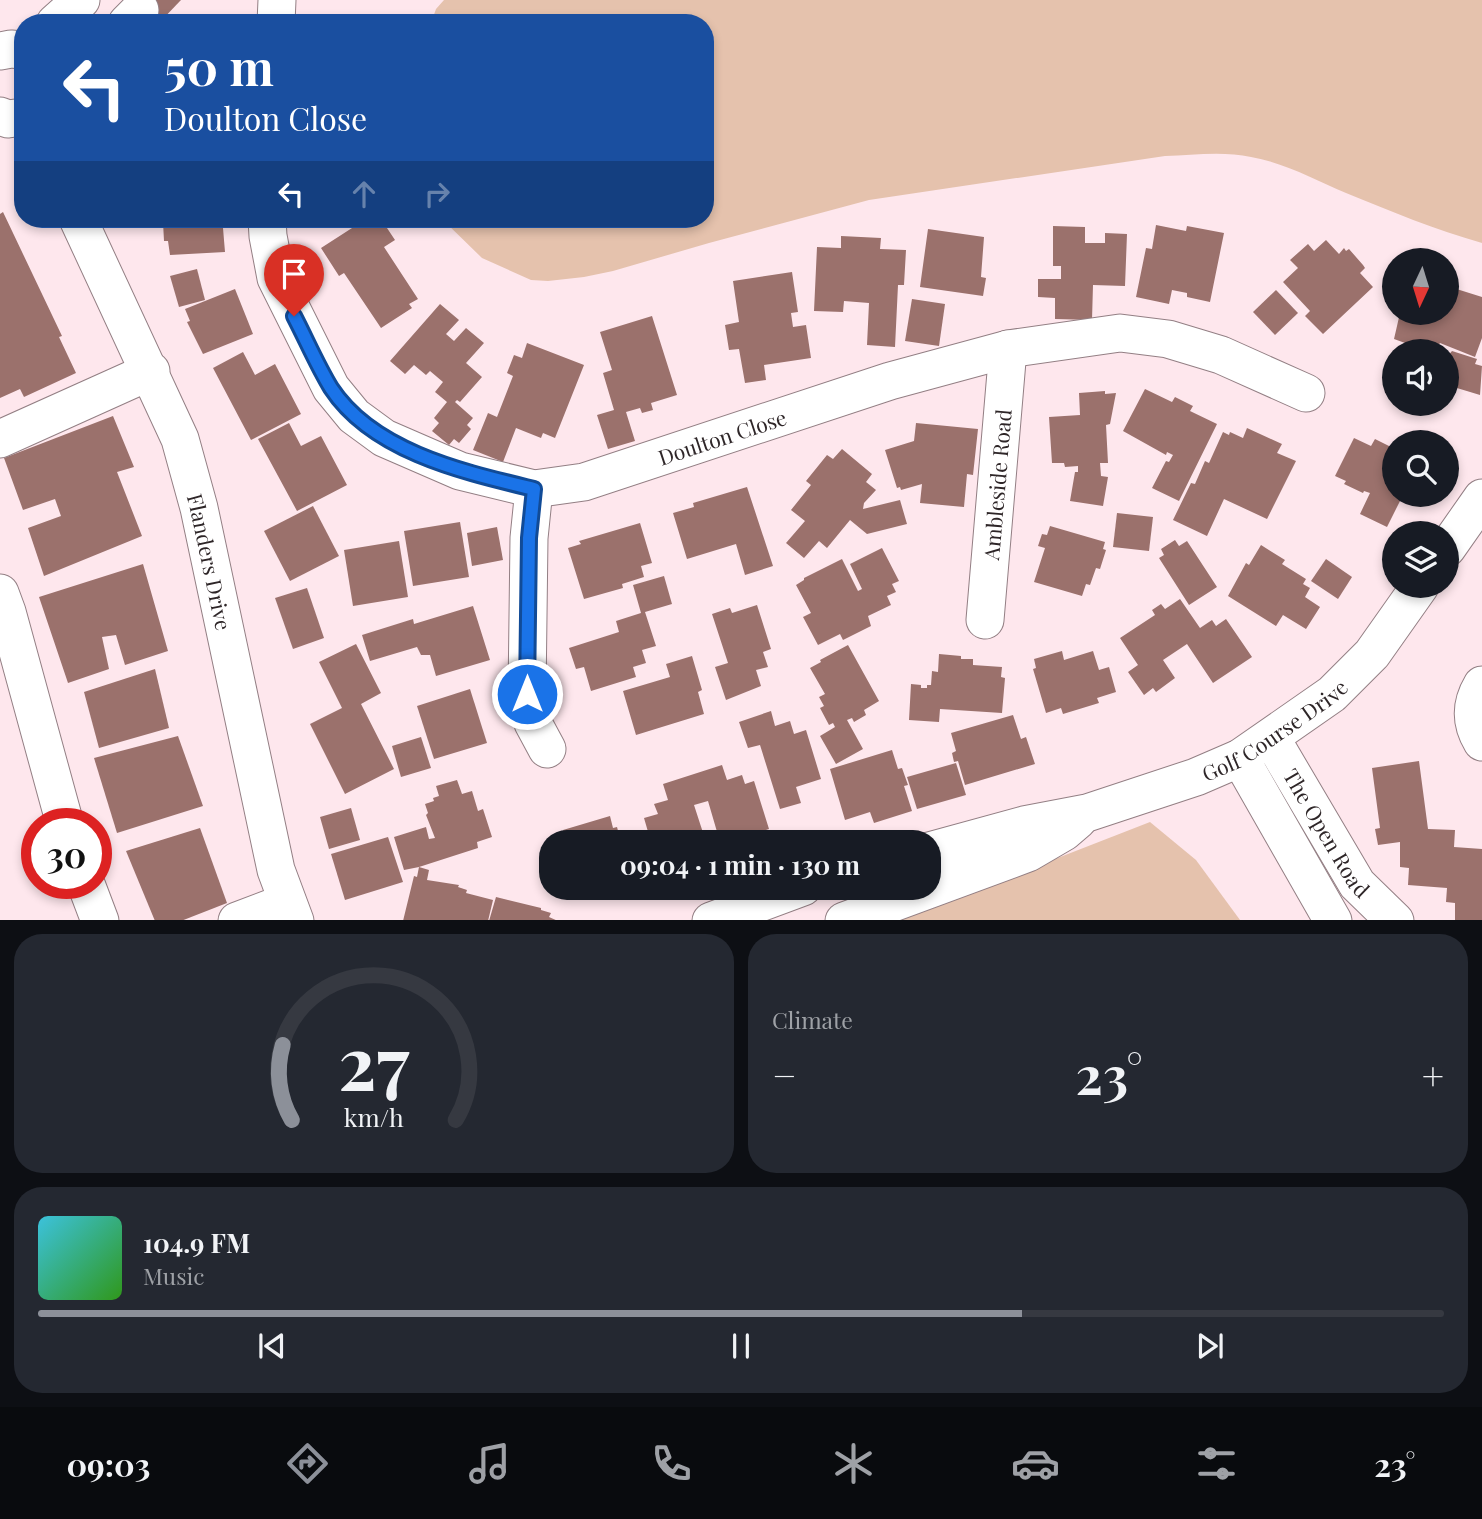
<!DOCTYPE html>
<html lang="en">
<head>
<meta charset="utf-8">
<style>
  body { margin:0; font-family:"Playfair Display",serif; background:#242831; color:#f1f3f6; height:100vh; display:flex; flex-direction:column; font-size:26px; white-space:nowrap }
  * { box-sizing:border-box; margin:0 }
  p { font-size:23px; color:#9ea1a6 }
  .icon { flex:none; width:38px; height:38px; fill:none; stroke:currentColor; stroke-width:2; stroke-linecap:round; stroke-linejoin:round }
  .map { position:relative; height:920px; overflow:hidden }
  .drawer { display:flex; flex-direction:column; gap:14px; padding:14px; background:#0d0f14; flex:1 }
  .drawer>* { flex:none }
  .guide { position:absolute; left:14px; top:14px; width:700px; height:214px; border-radius:28px; box-shadow:0 4px 10px #0003; background:#1a4fa0; color:#fff; overflow:hidden }
  .needle { width:46px; rotate:184deg }
  .buttons { position:absolute; left:1382px; top:248px; display:grid; gap:14px }
  .buttons a { display:grid; place-items:center; width:77px; height:77px; border-radius:50%; background:#171b24; box-shadow:0 4px 10px #0003; font-size:35px }
  .speed { position:absolute; left:21px; top:808px; display:flex; gap:14px; font-size:35px; font-weight:700; text-align:center }
  .speed>* { display:grid; place-content:center; width:91px; height:91px; border-radius:50%; background:#171b24; box-shadow:0 4px 10px #0003; line-height:1 }
  .speed .limit { border:10px solid #d22; background:#fff; color:#111 }
  .pin { position:absolute; display:grid; place-items:center; width:60px; height:60px; color:#fff; margin:-72px -30px; border-radius:50% 50% 50% 0; rotate:-45deg; box-shadow:0 0 7px #0007 }
  .pin .icon { rotate:45deg }
  .me { position:absolute; width:77px; margin:-38px; rotate:0deg; stroke-linejoin:round; filter:drop-shadow(0 0 5px #0008) }
  .turn { display:flex; align-items:center; gap:24px; height:147px; padding:0 35px; font-size:32px }
  .turn .icon { width:91px; height:91px; stroke-width:2.5 }
  .turn b { display:block; font-size:49px; line-height:60px }
  .lanes { display:flex; align-items:center; height:66px; padding:0 35px; background:#0003; justify-content:center; gap:35px; direction:ltr }
  .lanes .off { opacity:.35 }
  .big { font-size:52px; font-weight:700; line-height:1.1 }
  .drawer .card { flex:1; display:flex; flex-direction:column; justify-content:center; gap:10px; min-width:0; padding:0 24px; border-radius:28px; background:#242831 }
  .drawer .dial { align-items:center; gap:0 }
  .dial svg { height:182px; overflow:visible; fill:none; stroke:#363941; stroke-width:7; stroke-linecap:round; text-anchor:middle }
  .dial text { fill:#f1f3f6; stroke:none }
  .song { display:flex; align-items:center; gap:21px }
  .cover { width:84px; height:84px; border-radius:10px; background:linear-gradient(135deg,hsl(190 70% 55%),hsl(110 70% 35%)) }
  .played { height:7px; border-radius:4px; background:linear-gradient(90deg,#8c9099 70%,#363941 70%) }
  .keys { display:flex; justify-content:space-around; direction:ltr }
  .heat { display:flex; justify-content:space-between; align-items:center; font-size:38px; direction:ltr }
  .drawer .tiles { flex:1; display:grid; gap:14px; grid-template-columns:1fr 1fr }
  .card:last-child { grid-column:span 2 }
  .trip { position:absolute; left:539px; top:830px; width:402px; height:70px; border-radius:28px; background:#171b24; box-shadow:0 4px 10px #0003; font-weight:700; line-height:70px; text-align:center }
  .tab-bar { display:flex; height:112px; justify-content:space-around; align-items:center; background:#090b0e; color:#9ea1a6 }
  .tab-bar .icon { width:49px; height:49px }
  .tab-bar .selected { color:#8c9099 }
  .tab-bar b { font-size:32px; color:#f1f3f6 }
  .map>svg:first-child { display:block }
</style>
</head>
<body>
<div class="map">
<svg width="1482" height="921" viewBox="0 0 1482 921">
  <rect width="100%" height="100%" fill="#fee7ed"/>
  <g fill="#e5c2ad">
    <path d="M444,0H1482V243C1436,230 1390,211 1346,193C1315,180 1285,163 1251,157C1224,151 1193,155 1165,156L869,200L709,243L613,271L584,277L548,281L531,280L482,258L442,219H705V23H431L436,9Z"/>
    <polygon points="1150,822 1196,860 1240,920 896,921"/>
  </g>
  <g fill="#9b716c">
    <polygon points="129,0 181,0 159,23 153,23"/>
    <polygon points="188,15 222,20 222,23 187,23"/>
    <polygon points="3,212 62,336 59,337 76,373 24,397 20,389 0,398 0,214"/>
    <polygon points="166,219 224,219 225,228 223,228 225,252 170,255 168,241 164,241 163,222 167,222"/>
    <polygon points="366,219 381,219 395,240 384,247 418,299 409,304 412,308 381,328 344,273 339,276 321,248"/>
    <polygon points="1156,225 1186,231 1187,226 1224,233 1210,302 1187,297 1187,293 1172,290 1169,304 1136,297 1146,248 1152,249"/>
    <polygon points="1053,226 1085,227 1085,243 1105,243 1105,233 1127,234 1125,286 1093,285 1092,320 1055,319 1055,298 1038,297 1038,279 1061,279 1061,266 1053,266"/>
    <polygon points="928,229 984,237 981,277 986,278 983,296 920,287"/>
    <polygon points="841,236 881,238 880,249 906,250 904,285 898,285 895,347 867,345 869,303 844,301 843,312 814,311 817,247 841,248"/>
    <polygon points="1326,240 1339,254 1344,248 1346,251 1349,249 1363,265 1365,268 1360,273 1373,287 1323,334 1305,316 1310,311 1283,282 1298,268 1290,260 1308,244 1314,251"/>
    <polygon points="197,269 205,300 179,307 170,276"/>
    <polygon points="792,272 798,312 791,313 793,327 806,325 811,358 764,365 766,380 745,383 739,349 729,350 725,325 739,322 733,281"/>
    <polygon points="1447,286 1482,297 1482,338 1475,357 1440,343 1438,346 1421,341 1419,348 1394,339 1400,313 1447,313"/>
    <polygon points="235,289 253,334 203,354 187,322 190,321 185,309"/>
    <polygon points="1276,290 1298,313 1275,335 1253,312"/>
    <polygon points="912,299 945,304 939,346 905,341"/>
    <polygon points="440,304 459,320 446,334 454,341 466,328 484,343 466,363 482,377 460,402 457,400 455,402 473,418 467,425 471,429 459,443 454,439 449,445 432,431 439,423 434,418 447,402 435,392 443,382 430,371 426,375 414,365 405,374 390,361"/>
    <polygon points="652,316 677,395 651,403 653,410 642,413 640,408 626,412 635,441 608,449 597,415 614,410 603,373 612,370 600,332"/>
    <polygon points="527,343 584,365 555,438 543,433 541,438 516,428 503,462 473,450 488,413 497,417 513,376 507,373 514,355 522,358"/>
    <polygon points="1452,351 1477,359 1475,364 1482,366 1480,395 1447,385 1447,357"/>
    <polygon points="243,352 255,375 275,364 301,414 251,440 213,368"/>
    <polygon points="1145,389 1172,402 1175,397 1193,406 1190,411 1217,424 1179,501 1152,488 1166,461 1169,462 1173,455 1167,452 1166,455 1123,431"/>
    <polygon points="1105,391 1105,394 1116,393 1110,424 1106,425 1108,463 1100,463 1101,476 1108,477 1103,506 1070,501 1075,472 1078,472 1078,466 1065,467 1064,463 1052,463 1049,417 1080,415 1079,393"/>
    <polygon points="113,416 134,467 117,472 142,536 44,576 28,528 61,516 55,499 23,510 4,458"/>
    <polygon points="289,423 301,446 321,436 347,485 297,511 258,439"/>
    <polygon points="916,423 978,429 973,475 967,474 964,507 920,503 922,484 901,490 900,487 897,488 885,450 914,441"/>
    <polygon points="1247,428 1282,444 1277,453 1296,461 1267,519 1224,499 1207,536 1173,520 1191,483 1195,484 1205,461 1209,463 1223,432 1229,435 1230,432 1243,438"/>
    <polygon points="1354,438 1371,446 1375,439 1395,449 1395,495 1403,495 1387,527 1360,514 1370,493 1364,491 1363,493 1344,484 1346,481 1335,476"/>
    <polygon points="842,449 872,474 866,482 876,490 864,503 863,509 900,500 907,524 867,534 850,520 827,548 819,541 804,558 786,543 805,521 791,510 811,485 806,481 827,455 833,459"/>
    <polygon points="747,487 773,566 745,575 736,544 687,559 673,513 694,507 693,503"/>
    <polygon points="313,506 339,556 290,581 264,531"/>
    <polygon points="1117,513 1153,517 1149,551 1113,547"/>
    <polygon points="460,522 469,577 413,586 404,531"/>
    <polygon points="640,523 652,563 641,566 644,577 622,584 623,588 584,599 568,548 581,544 579,541"/>
    <polygon points="1050,526 1105,542 1103,549 1106,550 1100,569 1096,568 1090,585 1086,584 1082,596 1034,582 1045,548 1038,546 1042,534 1047,535"/>
    <polygon points="497,527 503,560 472,566 467,533"/>
    <polygon points="1175,540 1179,546 1187,541 1217,587 1189,605 1159,558 1164,555 1161,549"/>
    <polygon points="399,541 408,597 353,606 344,550"/>
    <polygon points="1261,545 1285,560 1282,564 1306,579 1303,584 1310,588 1305,597 1320,607 1306,629 1283,615 1276,626 1228,596 1246,563 1249,565"/>
    <polygon points="882,548 899,581 892,584 896,592 887,596 891,605 868,616 871,626 843,640 840,634 818,645 803,617 811,613 796,585 804,580 804,578 842,559 858,591 862,589 850,564"/>
    <polygon points="1326,559 1352,577 1338,599 1311,581"/>
    <polygon points="143,564 168,651 125,665 116,635 102,637 109,669 68,683 39,597"/>
    <polygon points="664,576 672,604 645,612 656,646 642,650 646,663 633,667 636,677 591,691 584,667 576,669 569,648 619,632 616,621 641,613 633,585"/>
    <polygon points="307,588 324,638 293,649 275,598"/>
    <polygon points="1180,599 1200,628 1212,620 1216,626 1226,619 1252,657 1213,683 1187,644 1163,660 1175,678 1156,692 1153,688 1144,695 1128,672 1138,665 1120,638 1155,615 1152,610 1161,604 1165,609"/>
    <polygon points="757,605 771,649 763,652 768,667 756,670 761,686 726,700 715,667 728,663 712,614 730,608 732,613"/>
    <polygon points="473,606 490,660 436,676 430,655 421,655 417,647 370,661 362,635 413,619 414,624"/>
    <polygon points="356,644 381,693 361,704 394,769 345,794 310,724 342,708 319,662"/>
    <polygon points="848,645 879,701 864,710 866,715 854,722 852,718 847,720 863,749 836,764 820,736 835,727 833,723 829,725 820,708 824,706 819,697 825,694 810,668 821,662 820,660"/>
    <polygon points="1062,651 1064,660 1093,651 1099,670 1109,667 1116,692 1097,698 1099,703 1063,714 1061,708 1046,713 1033,669 1036,668 1034,659"/>
    <polygon points="939,654 961,656 961,659 973,659 973,665 1002,667 1001,677 1005,678 1002,713 940,709 939,722 909,720 911,684 921,685 921,688 927,688 927,685 931,685 932,671 938,672"/>
    <polygon points="692,656 702,690 698,692 704,714 636,735 623,691 670,677 666,664"/>
    <polygon points="155,669 169,728 99,748 84,692"/>
    <polygon points="470,689 487,743 434,759 417,706"/>
    <polygon points="771,711 775,726 790,721 794,734 806,730 821,779 796,787 801,803 780,809 760,745 748,748 739,722"/>
    <polygon points="1013,715 1021,739 1026,737 1035,764 965,785 958,761 954,762 952,753 956,751 951,733"/>
    <polygon points="178,736 203,806 117,833 94,758"/>
    <polygon points="421,737 431,768 401,777 392,746"/>
    <polygon points="892,750 898,769 902,768 908,785 904,786 912,811 874,823 870,812 845,820 830,769"/>
    <polygon points="1419,761 1428,829 1455,830 1454,847 1482,849 1482,921 1455,921 1455,903 1446,902 1447,888 1408,885 1409,868 1400,867 1400,842 1378,845 1375,829 1380,828 1372,768"/>
    <polygon points="956,763 966,795 917,809 907,777"/>
    <polygon points="722,765 727,780 742,775 745,784 754,781 769,829 746,836 748,842 720,842 708,801 694,805 706,842 651,842 644,818 658,814 654,804 668,800 663,784"/>
    <polygon points="457,780 462,794 472,791 478,811 483,809 492,837 477,842 478,848 419,867 404,870 394,837 426,827 429,839 435,838 426,815 428,813 425,804 434,801 433,798 439,796 436,786"/>
    <polygon points="351,808 360,840 329,849 320,817"/>
    <polygon points="610,816 613,828 617,827 621,842 567,842 563,830"/>
    <polygon points="200,828 227,903 181,921 155,921 126,851"/>
    <polygon points="388,837 403,882 345,900 331,854"/>
    <polygon points="419,867 429,870 427,880 459,885 458,887 467,890 466,893 493,900 488,921 403,921 414,876 417,877"/>
    <polygon points="602,887 638,887 638,888 605,897"/>
    <polygon points="496,897 541,908 541,910 551,913 549,917 558,921 489,921"/>
  </g>
  <g fill="none" stroke-linecap="round" stroke-linejoin="round">
    <g stroke="#937f84" stroke-width="39">
      <g id="minor">
        <polyline points="55,23 81,0"/>
        <polyline points="127,23 140,10"/>
        <polyline points="276,23 277,0"/>
        <polyline points="0,51 11,49 23,50"/>
        <polyline points="0,116 8,119 23,117"/>
        <path id="s1" d="M78,219L180,439L199,508L276,870L295,921"/>
        <path id="s2" d="M267,219L268,236L276,278L331,388L354,416L384,438L460,471L534,489L584,482L890,381L1008,349L1120,333L1168,339L1221,355L1306,393"/>
        <polyline points="0,439 151,371"/>
        <polyline points="534,489 529,538 527,694 533,723 547,749"/>
        <polyline points="1447,548 1482,498"/>
        <polyline points="0,593 7,612 65,824"/>
        <path id="s3" d="M985,620L1008,349"/>
        <path d="M1482,685C1470,705 1470,722 1482,742"/>
        <path id="s4" d="M1271,738L1357,884L1395,921"/>
        <polyline points="1240,758 1333,921"/>
        <path id="s5" d="M929,851L1024,825L1087,813L1196,777L1240,758L1332,694L1372,654L1420,586"/>
        <polyline points="86,884 100,921"/>
        <polyline points="237,921 287,902"/>
        <polyline points="711,921 803,887"/>
        <polyline points="844,921 1028,853 1064,832 1078,820"/>
      </g>
    </g>
    <use href="#minor" stroke="#fff" stroke-width="37"/>
  </g>
  <g fill="none" stroke-linecap="round" stroke-linejoin="round">
    <g stroke="#114b97" stroke-width="18">
      <path id="route" d="M294,316C306,339 317,365 331,388C373,452 464,472 534,489L529,538L527,694"/>
    </g>
    <use href="#route" stroke="#1a73e8" stroke-width="12"/>
  </g>
  <g text-anchor="middle" dominant-baseline="central" stroke-width="7" stroke-linejoin="round" paint-order="stroke">
    <g font-size="21" fill="#2e2628" stroke="#fefafb">
      <text stroke="none"><textPath href="#s2" startOffset="611">Doulton Close</textPath></text>
      <text stroke="none"><textPath href="#s3" startOffset="136">Ambleside Road</textPath></text>
      <text stroke="none"><textPath href="#s1" startOffset="369">Flanders Drive</textPath></text>
      <text stroke="none"><textPath href="#s5" startOffset="369">Golf Course Drive</textPath></text>
      <text stroke="none"><textPath href="#s4" startOffset="110">The Open Road</textPath></text>
    </g>
  </g>
</svg>
<div class="buttons">
<a><svg class="needle" viewBox="-14 -14 28 28"><path d="M0-13l5 13h-10z" fill="#e53935"/><path d="M0 13l5-13h-10z" fill="#9ea1a6"/></svg></a>
<a><svg class="icon" aria-label="sound" viewBox="0 0 24 24"><path d="M4 9h4l5-4v14l-5-4H4zM17 9q2 3 0 6"/></svg></a>
<a><svg class="icon" aria-label="search" viewBox="0 0 24 24"><circle cx="10" cy="10" r="6"/><path d="M15 15l6 6"/></svg></a>
<a><svg class="icon" aria-label="layers" viewBox="0 0 24 24"><path d="M12 4l9 5-9 5-9-5zM3 14l9 5 9-5"/></svg></a>
</div>
<div class="speed"><div class="limit">30</div></div>
<div class="pin" style="left:294px;top:316px;background:#d93025"><svg class="icon" aria-label="arrive" viewBox="0 0 24 24"><path d="M6 21V4h12l-3 4 3 4H6"/></svg></div>
<svg class="me" style="left:527px;top:694px" viewBox="-20 -20 40 40"><circle r="17" fill="#1a73e8" stroke="#fff" stroke-width="3"/><path d="M0-11L8 9 0 5-8 9z" fill="#fff"/></svg>
<div class="trip">09:04 · 1 min · 130 m</div>
<div class="guide">
<div class="turn"><svg class="icon" aria-label="left" viewBox="0 0 24 24"><path d="M17 20v-9H6M10 6l-5 5 5 5"/></svg><div><b>50 m</b>Doulton Close</div></div>
<div class="lanes"><svg class="icon" aria-label="left" viewBox="0 0 24 24"><path d="M17 20v-9H6M10 6l-5 5 5 5"/></svg><svg class="icon off" aria-label="ahead" viewBox="0 0 24 24"><path d="M12 20V5M6 11l6-6 6 6"/></svg><svg class="icon off" aria-label="right" viewBox="0 0 24 24"><path d="M7 20v-9h11M14 6l5 5-5 5"/></svg></div>
</div>
</div>
<section class="drawer">
<div class="tiles">
<div class="card dial"><svg viewBox="0 0 100 80">
<path d="M14 69A42 42 0 1 1 86 69"/>
<path d="M14 69A42 42 0 0 1 10 36" stroke="#8c9099"/>
<text x="50" y="56" font-size="32" font-weight="700">27</text>
<text x="50" y="72" font-size="11">km/h</text>
</svg></div>
<div class="card"><p>Climate</p>
<div class="heat"><a>−</a><b class="big">23°</b><a>+</a></div>
</div>
<div class="card">
<div class="song"><i class="cover"></i><div><b>104.9 FM</b><p>Music</p></div></div>
<div class="played"></div>
<div class="keys"><svg class="icon" aria-label="previous" viewBox="0 0 24 24"><path d="M18 5L8 12l10 7zM5 5v14"/></svg><svg class="icon" aria-label="pause" viewBox="0 0 24 24"><path d="M8 5v14M16 5v14"/></svg><svg class="icon" aria-label="next" viewBox="0 0 24 24"><path d="M6 5l10 7-10 7zM19 5v14"/></svg></div>
</div>
</div>
</section>
<nav class="tab-bar">
<b>09:03</b>
<svg class="icon selected" aria-label="directions" viewBox="0 0 24 24"><path d="M12 3l9 9-9 9-9-9zM9 14v-3h6M13 9l2 2-2 2"/></svg>
<svg class="icon" aria-label="music" viewBox="0 0 24 24"><path d="M9 18V5l10-2v13"/><circle cx="6" cy="18" r="3"/><circle cx="16" cy="16" r="3"/></svg>
<svg class="icon" aria-label="phone" viewBox="0 0 24 24"><path d="M5 4h4l2 5-3 2q2 4 5 5l2-3 5 2v4C11 20 4 13 5 4z"/></svg>
<svg class="icon" aria-label="climate" viewBox="0 0 24 24"><path d="M12 3v18M4 7l16 10M4 17L20 7"/></svg>
<svg class="icon" aria-label="car" viewBox="0 0 24 24"><path d="M5 17H2v-5l4-1 3-4h7l3 4 3 1v5h-3M9 17h6M6 11h13"/><circle cx="7" cy="17" r="2"/><circle cx="17" cy="17" r="2"/></svg>
<svg class="icon" aria-label="filters" viewBox="0 0 24 24"><path d="M4 7h16M4 17h16"/><circle cx="9" cy="7" r="2"/><circle cx="15" cy="17" r="2"/></svg>
<b>23°</b>
</nav>
</body>
</html>
